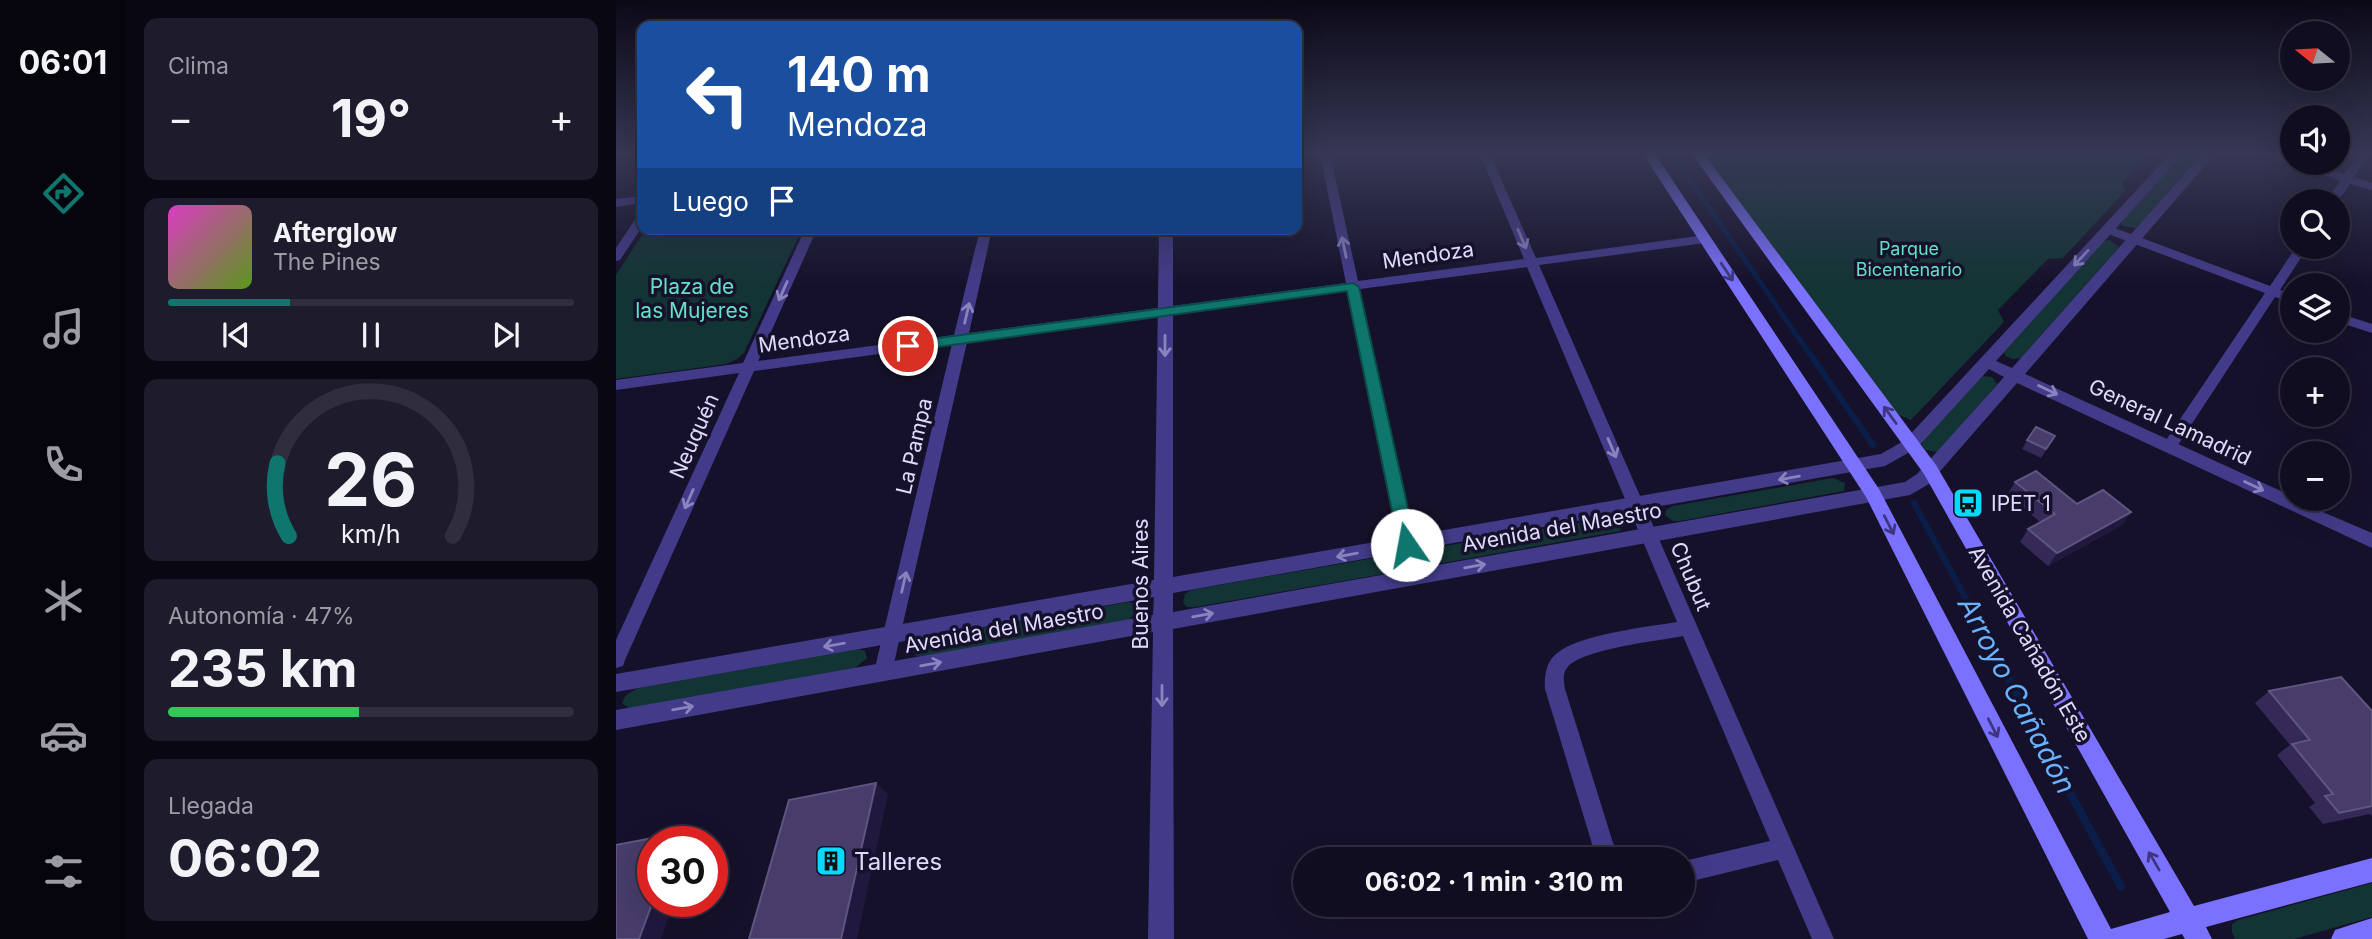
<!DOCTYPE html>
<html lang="es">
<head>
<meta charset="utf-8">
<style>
  body { margin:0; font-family:Inter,sans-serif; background:#1e1b2d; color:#f1f3f6; height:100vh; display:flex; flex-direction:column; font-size:26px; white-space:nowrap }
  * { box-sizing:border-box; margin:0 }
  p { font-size:23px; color:#9c9ca5 }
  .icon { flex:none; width:38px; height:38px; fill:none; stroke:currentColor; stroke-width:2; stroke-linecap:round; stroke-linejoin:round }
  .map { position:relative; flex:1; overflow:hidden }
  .details { display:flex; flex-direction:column; gap:18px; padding:18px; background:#090712; width:490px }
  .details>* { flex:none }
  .banner { position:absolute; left:21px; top:21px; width:665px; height:214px; border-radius:14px; box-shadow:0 7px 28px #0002,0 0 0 2px #302d3e; background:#1a4fa0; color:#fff; overflow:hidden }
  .needle { width:46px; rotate:288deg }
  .tools { position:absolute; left:1664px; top:21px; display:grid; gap:14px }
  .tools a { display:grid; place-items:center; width:70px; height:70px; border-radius:50%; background:#100d20; box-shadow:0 7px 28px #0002,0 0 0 2px #302d3e; font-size:35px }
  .speed { position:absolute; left:21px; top:826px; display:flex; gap:14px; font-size:35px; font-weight:700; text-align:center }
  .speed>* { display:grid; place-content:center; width:91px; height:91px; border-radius:50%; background:#100d20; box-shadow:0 7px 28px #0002,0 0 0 2px #302d3e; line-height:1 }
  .speed .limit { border:10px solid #d22; background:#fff; color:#111 }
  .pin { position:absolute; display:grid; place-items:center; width:60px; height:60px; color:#fff; margin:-30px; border:4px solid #fff; border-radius:50%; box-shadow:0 2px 7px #0007 }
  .me { position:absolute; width:77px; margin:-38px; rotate:348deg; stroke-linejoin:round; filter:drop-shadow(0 0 5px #0008) }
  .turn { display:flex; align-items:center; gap:24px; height:147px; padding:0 35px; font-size:32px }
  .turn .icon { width:91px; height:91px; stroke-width:2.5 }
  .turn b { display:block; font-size:49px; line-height:60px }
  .then { display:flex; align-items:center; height:66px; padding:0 35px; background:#0003; gap:14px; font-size:26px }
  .big { font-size:52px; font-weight:700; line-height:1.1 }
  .details .card { flex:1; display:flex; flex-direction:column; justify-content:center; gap:10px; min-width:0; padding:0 24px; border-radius:14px; background:#1e1b2d }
  .details .dial { align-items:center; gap:0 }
  .dial svg { height:182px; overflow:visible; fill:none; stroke:#302d3e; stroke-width:7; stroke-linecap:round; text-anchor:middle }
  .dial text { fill:#f1f3f6; stroke:none }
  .song { display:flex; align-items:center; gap:21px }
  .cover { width:84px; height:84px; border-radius:10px; background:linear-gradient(135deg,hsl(310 70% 55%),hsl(90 70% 35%)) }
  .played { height:7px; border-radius:4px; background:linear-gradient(90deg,#0f766e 30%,#302d3e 30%) }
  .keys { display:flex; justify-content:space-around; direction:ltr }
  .heat { display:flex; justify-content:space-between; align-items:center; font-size:38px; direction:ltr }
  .charge { height:10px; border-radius:5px; background:linear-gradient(90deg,#34c759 47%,#302d3e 0) }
  .trip { position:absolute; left:677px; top:847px; width:402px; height:70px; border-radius:35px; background:#100d20; box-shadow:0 7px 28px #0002,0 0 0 2px #302d3e; font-weight:700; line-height:70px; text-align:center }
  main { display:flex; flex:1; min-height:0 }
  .tabs { display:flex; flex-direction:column; width:126px; justify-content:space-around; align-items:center; background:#06050d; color:#9c9ca5 }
  .tabs .icon { width:49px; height:49px }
  .tabs .on { color:#0f766e }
  .tabs b { font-size:32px; color:#f1f3f6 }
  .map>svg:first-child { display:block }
</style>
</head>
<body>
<main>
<nav class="tabs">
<b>06:01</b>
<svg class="icon on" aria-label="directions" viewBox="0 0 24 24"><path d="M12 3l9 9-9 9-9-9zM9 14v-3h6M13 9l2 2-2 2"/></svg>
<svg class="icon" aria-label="music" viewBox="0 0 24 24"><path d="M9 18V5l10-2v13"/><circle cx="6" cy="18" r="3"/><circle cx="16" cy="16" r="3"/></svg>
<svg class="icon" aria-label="phone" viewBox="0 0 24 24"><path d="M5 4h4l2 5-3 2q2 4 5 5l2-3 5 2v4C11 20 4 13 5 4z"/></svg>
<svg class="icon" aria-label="climate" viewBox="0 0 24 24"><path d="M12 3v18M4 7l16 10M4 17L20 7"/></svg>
<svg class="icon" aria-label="car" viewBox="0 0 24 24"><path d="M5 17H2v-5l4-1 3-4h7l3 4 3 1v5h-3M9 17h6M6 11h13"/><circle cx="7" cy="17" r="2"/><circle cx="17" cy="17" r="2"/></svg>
<svg class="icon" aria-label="filters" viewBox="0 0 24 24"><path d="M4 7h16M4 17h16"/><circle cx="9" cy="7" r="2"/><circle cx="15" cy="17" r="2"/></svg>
</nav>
<section class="details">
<div class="card"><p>Clima</p>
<div class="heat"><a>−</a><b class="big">19°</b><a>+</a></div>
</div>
<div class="card">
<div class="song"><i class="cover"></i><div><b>Afterglow</b><p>The Pines</p></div></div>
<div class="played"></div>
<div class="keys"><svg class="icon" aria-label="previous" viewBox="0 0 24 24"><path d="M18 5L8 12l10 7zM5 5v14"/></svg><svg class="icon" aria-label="pause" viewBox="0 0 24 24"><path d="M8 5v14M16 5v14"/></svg><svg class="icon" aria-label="next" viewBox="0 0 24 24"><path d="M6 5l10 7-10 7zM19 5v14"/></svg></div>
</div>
<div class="card dial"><svg viewBox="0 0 100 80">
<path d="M14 69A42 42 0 1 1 86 69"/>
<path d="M14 69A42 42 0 0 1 9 37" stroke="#0f766e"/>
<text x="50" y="56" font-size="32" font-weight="700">26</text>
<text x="50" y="72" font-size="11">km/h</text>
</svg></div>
<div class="card"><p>Autonomía · 47%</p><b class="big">235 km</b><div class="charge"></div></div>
<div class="card"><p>Llegada</p><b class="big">06:02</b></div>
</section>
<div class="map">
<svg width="1756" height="939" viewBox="0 0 1756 939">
  <rect width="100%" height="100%" fill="#16112a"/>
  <g fill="#133434">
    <polygon points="1088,154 1532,154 1506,183 1510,190 1447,258 1432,259 1382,310 1388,322 1295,420 1281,414"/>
    <polygon points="1567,154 1585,154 1520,228 1507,226 1505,223"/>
    <polygon points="30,229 186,229 128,353 121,359 110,364 0,379 0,275"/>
    <polygon points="1493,240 1503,247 1405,358 1397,359 1389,356 1388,352 1488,241"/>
    <polygon points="1366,376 1376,377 1381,384 1322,452 1309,450 1306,445 1307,441"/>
    <polygon points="1217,478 1229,483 1228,491 1064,521 1057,521 1049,515 1050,510 1057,506"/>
    <polygon points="995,517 1006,522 1004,531 827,563 816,561 813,556 815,551 823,547"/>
    <polygon points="764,557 774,563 772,570 767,574 579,607 571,607 567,603 569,594 575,590"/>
    <polygon points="513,602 521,605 522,611 512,620 308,656 300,656 297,651 301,642 309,638"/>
    <polygon points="243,649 249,651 251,658 238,669 13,708 6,703 10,695 22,688"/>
    <polygon points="1756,883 1756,917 1678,939 1619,939 1616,932 1616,924 1622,920"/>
  </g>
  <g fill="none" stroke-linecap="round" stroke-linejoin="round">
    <polyline stroke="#0b1e49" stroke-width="5" points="1056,154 1195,356"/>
    <g stroke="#0b1e49" stroke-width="6">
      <polyline points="1194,354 1257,445"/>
      <polyline points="1298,503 1357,612"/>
    </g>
    <polyline stroke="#0b1e49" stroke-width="8" points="1356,611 1505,887"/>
    <g fill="#423b89" fill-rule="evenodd">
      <path d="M704,154H714L742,281L908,259L864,154H874L920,258L1089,235L1095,239L1089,243L923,265L1218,939H1196L1162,860L1068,883V861L1154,841L1067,636C1043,641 964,649 951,668C946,674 948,682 949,689L997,843L1006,859H982L980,857L929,689C928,677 930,662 940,654C963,634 1031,627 1061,622L911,267L744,289L807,577L804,582L798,584L792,582L789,577L731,291L351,342L276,672L274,678L267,680L260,678L258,672L336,344L138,371L9,660L7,666L0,668V640L123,373L0,390V380L127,363L189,229H201L142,361L338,335L364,229H376L353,333L730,283Z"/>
      <polygon points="1649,154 1665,154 1676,158 1676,163 1692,163 1728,174 1743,154 1753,154 1738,177 1756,183 1756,190 1734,184 1722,201 1710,201 1724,181"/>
      <polygon points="26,196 26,203 0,207 0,199"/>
      <polygon points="26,214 26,227 4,260 0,261 0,248 22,215"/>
      <polygon points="1491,225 1654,286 1680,247 1692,247 1664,290 1676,295 1676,303 1659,297 1558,451 1553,453 1545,447 1548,443 1649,293 1487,232 1487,226"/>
      <polygon points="1722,313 1756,324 1756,333 1722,322"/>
    </g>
    <path fill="#423b89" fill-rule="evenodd" d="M1554,154H1567L1380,361L1396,368L1586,154H1599L1409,374L1676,496V499L1756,533V548L1401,383L1313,484L1294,495L557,629L558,939H532L537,632L0,730V710L537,615L538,597L0,692V674L538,580L543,229H557V577L1265,454L1289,440ZM1373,369L1388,377L1301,474L1289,482L557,612V593L1269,466L1301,448Z"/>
    <g fill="#7b71ff" fill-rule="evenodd">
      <polygon points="1027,154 1039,154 1263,489 1495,929 1554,912 1308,474 1076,154 1088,154 1320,465 1578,906 1756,858 1756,882 1590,927 1596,939 1569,939 1566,934 1548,939 1472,939 1250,497"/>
      <polygon points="1756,918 1756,939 1715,939 1719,930"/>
    </g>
  </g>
  <g fill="#352958">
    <polygon points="1439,436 1425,458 1406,449 1411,440"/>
    <polygon points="1399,482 1461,504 1515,512 1506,525 1432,566 1404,542 1412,529 1424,522 1391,495"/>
    <polygon points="1653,691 1756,711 1756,816 1754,814 1707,824 1693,807 1699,803 1661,755 1674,745 1639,703"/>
  </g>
  <g fill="#21183e">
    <polygon points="1515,512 1506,525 1432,566 1441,553"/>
    <polygon points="260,783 272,794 241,939 225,939"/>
    <polygon points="62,833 75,842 59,842"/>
    <polygon points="37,901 58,901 45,939 23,939"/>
  </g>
  <g fill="#473c6a" stroke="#5f5581" stroke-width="2">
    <polygon points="1420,427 1439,436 1430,449 1411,440"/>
    <polygon points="1420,471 1461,504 1487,490 1515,512 1441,553 1412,529 1439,514 1399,482"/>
    <polygon points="1725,677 1756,711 1756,806 1723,813 1709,796 1717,794 1676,744 1694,740 1653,691"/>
    <polygon points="260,783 225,939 133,939 173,800"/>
    <polygon points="62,833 59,842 37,842 37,901 23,939 0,939 0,845"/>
  </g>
  <defs><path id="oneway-shaft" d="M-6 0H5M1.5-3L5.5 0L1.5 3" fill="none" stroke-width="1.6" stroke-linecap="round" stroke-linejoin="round" transform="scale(1.75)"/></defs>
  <g stroke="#8983be">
    <use href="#oneway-shaft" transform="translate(906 239) rotate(67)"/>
    <use href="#oneway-shaft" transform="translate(728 247) rotate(-102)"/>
    <use href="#oneway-shaft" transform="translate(1465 258) rotate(133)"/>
    <use href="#oneway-shaft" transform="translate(167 291) rotate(114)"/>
    <use href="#oneway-shaft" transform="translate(351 313) rotate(-77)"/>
    <use href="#oneway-shaft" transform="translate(549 346) rotate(90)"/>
    <use href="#oneway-shaft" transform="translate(1432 390) rotate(25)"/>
    <use href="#oneway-shaft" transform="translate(996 448) rotate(67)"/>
    <use href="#oneway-shaft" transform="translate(1173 478) rotate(170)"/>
    <use href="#oneway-shaft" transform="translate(1638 486) rotate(25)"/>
    <use href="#oneway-shaft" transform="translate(73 499) rotate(114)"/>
    <use href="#oneway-shaft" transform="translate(731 555) rotate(170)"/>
    <use href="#oneway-shaft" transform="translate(859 566) rotate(-10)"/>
    <use href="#oneway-shaft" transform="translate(288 582) rotate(-77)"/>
    <use href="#oneway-shaft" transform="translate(587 615) rotate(-10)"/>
    <use href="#oneway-shaft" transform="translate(218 645) rotate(170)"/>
    <use href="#oneway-shaft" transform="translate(315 664) rotate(-10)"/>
    <use href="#oneway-shaft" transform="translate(546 696) rotate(90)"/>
    <use href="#oneway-shaft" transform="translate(67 708) rotate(-10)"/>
  </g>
  <g stroke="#3e377f">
    <use href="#oneway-shaft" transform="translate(1111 272) rotate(56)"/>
    <use href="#oneway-shaft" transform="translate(1274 415) rotate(-126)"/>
    <use href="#oneway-shaft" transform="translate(1273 525) rotate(63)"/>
    <use href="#oneway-shaft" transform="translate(1377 728) rotate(63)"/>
    <use href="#oneway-shaft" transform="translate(1538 861) rotate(-120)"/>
  </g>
  <linearGradient id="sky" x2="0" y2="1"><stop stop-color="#0c0917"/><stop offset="0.54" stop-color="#363855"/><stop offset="1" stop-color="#363855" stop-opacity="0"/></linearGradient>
  <rect width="1756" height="285" fill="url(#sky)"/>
  <polygon fill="#0f766e" stroke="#0a4d48" stroke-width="2" points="737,283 743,287 800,545 797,550 785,550 783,545 731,291 292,351 285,346 292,342"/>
  <defs>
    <g id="bus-square" transform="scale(1.575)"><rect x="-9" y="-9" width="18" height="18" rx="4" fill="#06daff" stroke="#16112a"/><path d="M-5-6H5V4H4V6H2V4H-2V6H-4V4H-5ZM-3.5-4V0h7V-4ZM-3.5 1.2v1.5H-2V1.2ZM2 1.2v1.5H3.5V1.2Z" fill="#111"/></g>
    <g id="building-square" transform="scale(1.575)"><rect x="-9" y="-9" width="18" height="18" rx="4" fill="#06daff" stroke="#16112a"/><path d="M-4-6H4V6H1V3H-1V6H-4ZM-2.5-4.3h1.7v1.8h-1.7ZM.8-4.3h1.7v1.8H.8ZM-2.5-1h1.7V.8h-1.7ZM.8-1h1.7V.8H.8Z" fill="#111"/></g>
  </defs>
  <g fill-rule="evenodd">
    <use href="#bus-square" x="1352" y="503"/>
    <use href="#building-square" x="215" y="861"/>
  </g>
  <g text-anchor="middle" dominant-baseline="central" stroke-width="7" stroke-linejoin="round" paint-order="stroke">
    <g font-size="18" fill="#63e1c8" stroke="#16112a">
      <text x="1293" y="248">Parque<tspan x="1293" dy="21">Bicentenario</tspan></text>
    </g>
    <g font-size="21" fill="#e0daff" stroke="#16112a">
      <text transform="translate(812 255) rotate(-8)">Mendoza</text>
      <text transform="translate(188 339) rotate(-8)">Mendoza</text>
      <text transform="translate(1554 422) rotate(25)">General Lamadrid</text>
      <text transform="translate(78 436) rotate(-66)">Neuquén</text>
      <text transform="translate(298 446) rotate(-77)">La Pampa</text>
      <text transform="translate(946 527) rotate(-10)">Avenida del Maestro</text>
      <text transform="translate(1075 576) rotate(67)">Chubut</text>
      <text transform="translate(524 584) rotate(-90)">Buenos Aires</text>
      <text transform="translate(388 628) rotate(-10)">Avenida del Maestro</text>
      <text transform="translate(1414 644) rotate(60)">Avenida Cañadón Este</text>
    </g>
    <g font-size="21" fill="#63e1c8" stroke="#16112a">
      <text x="76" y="286">Plaza de<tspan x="76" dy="24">las Mujeres</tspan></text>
    </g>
    <g font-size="21" fill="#e0daff" stroke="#16112a" text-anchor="start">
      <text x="1375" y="503">IPET 1</text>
    </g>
    <g font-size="24" fill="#e0daff" stroke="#16112a" text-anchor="start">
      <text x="238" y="861">Talleres</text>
    </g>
    <g font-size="28" font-style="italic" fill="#68b2ff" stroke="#16112a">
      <text transform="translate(1401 695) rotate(62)">Arroyo Cañadón</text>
    </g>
  </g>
</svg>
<div class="tools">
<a><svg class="needle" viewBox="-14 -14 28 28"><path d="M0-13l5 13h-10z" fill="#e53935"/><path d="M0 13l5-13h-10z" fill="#9c9ca5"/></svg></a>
<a><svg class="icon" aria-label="sound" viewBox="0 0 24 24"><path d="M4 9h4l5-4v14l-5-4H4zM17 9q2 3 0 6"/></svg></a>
<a><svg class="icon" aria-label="search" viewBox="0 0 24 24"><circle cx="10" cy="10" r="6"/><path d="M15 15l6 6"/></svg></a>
<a><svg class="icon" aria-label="layers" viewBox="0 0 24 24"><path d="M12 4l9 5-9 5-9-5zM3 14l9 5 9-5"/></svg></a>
<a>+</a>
<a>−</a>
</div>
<div class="speed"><div class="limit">30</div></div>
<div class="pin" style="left:292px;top:346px;background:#d93025"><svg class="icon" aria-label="arrive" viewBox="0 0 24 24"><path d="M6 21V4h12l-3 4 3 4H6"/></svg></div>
<svg class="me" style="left:791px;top:545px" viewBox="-20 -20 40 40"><circle r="19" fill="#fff"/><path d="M0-13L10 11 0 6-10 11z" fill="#0f766e"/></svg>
<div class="trip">06:02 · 1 min · 310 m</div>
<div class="banner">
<div class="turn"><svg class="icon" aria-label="left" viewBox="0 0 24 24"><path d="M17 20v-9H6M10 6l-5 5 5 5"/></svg><div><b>140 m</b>Mendoza</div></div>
<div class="then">Luego<svg class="icon" aria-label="arrive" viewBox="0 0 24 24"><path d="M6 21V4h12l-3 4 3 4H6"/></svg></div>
</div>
</div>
</main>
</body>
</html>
